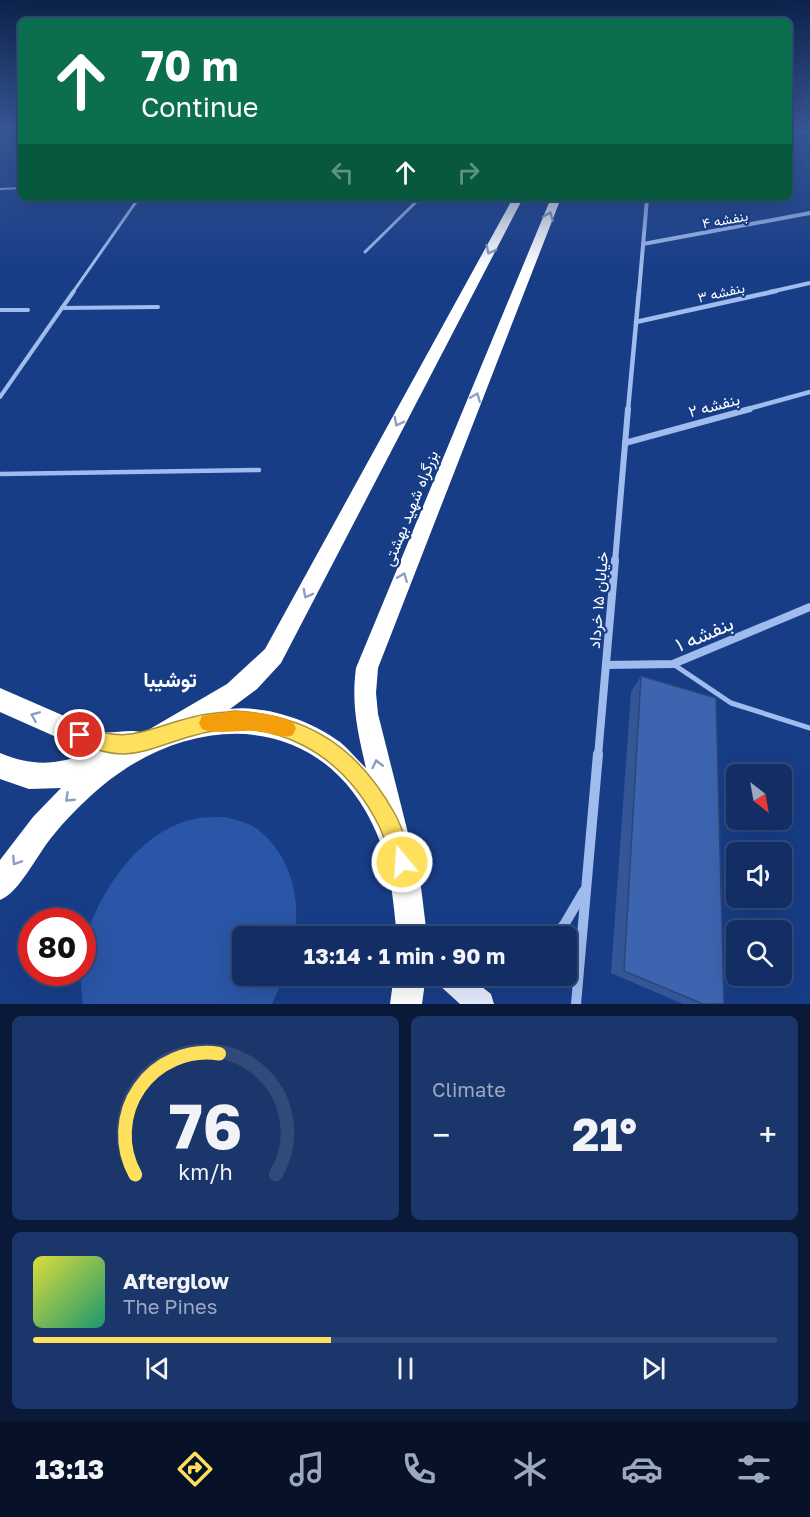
<!DOCTYPE html>
<html lang="en">
<head>
<meta charset="utf-8">
<style>
  body { margin:0; font-family:"Golos Text",Vazirmatn,sans-serif; background:#1b366b; color:#f1f3f6; height:100vh; display:flex; flex-direction:column; font-size:22px; white-space:nowrap }
  * { box-sizing:border-box; margin:0 }
  p { font-size:20px; color:#9ca8bf }
  .icon { flex:none; width:33px; height:33px; fill:none; stroke:currentColor; stroke-width:2; stroke-linecap:round; stroke-linejoin:round }
  .map { position:relative; height:1004px; overflow:hidden }
  .side { display:flex; flex-direction:column; gap:12px; padding:12px; background:#0a1938; flex:1 }
  .side>* { flex:none }
  .banner { position:absolute; left:18px; top:18px; width:774px; height:183px; border-radius:9px; box-shadow:0 6px 24px #0002,0 0 0 2px #314a79; background:#0b6e4f; color:#fff; overflow:hidden }
  .needle { width:39px; rotate:149deg }
  .buttons { position:absolute; left:726px; top:764px; display:grid; gap:12px }
  .buttons a { display:grid; place-items:center; width:66px; height:66px; border-radius:9px; background:#122e65; box-shadow:0 6px 24px #0002,0 0 0 2px #314a79; font-size:30px }
  .speed { position:absolute; left:18px; top:908px; display:flex; gap:12px; font-size:30px; font-weight:700; text-align:center }
  .speed>* { display:grid; place-content:center; width:78px; height:78px; border-radius:50%; background:#122e65; box-shadow:0 6px 24px #0002,0 0 0 2px #314a79; line-height:1 }
  .speed .limit { border:9px solid #d22; background:#fff; color:#111 }
  .pin { position:absolute; display:grid; place-items:center; width:51px; height:51px; color:#fff; margin:-26px; border:3px solid #fff; border-radius:50%; box-shadow:0 2px 6px #0007 }
  .me { position:absolute; width:66px; margin:-33px; rotate:342deg; stroke-linejoin:round; filter:drop-shadow(0 0 4px #0008) }
  .turn { display:flex; align-items:center; gap:21px; height:126px; padding:0 24px; font-size:27px }
  .turn .icon { width:78px; height:78px; stroke-width:2.5 }
  .turn b { display:block; font-size:42px; line-height:51px }
  .lanes { display:flex; align-items:center; height:57px; padding:0 24px; background:#0003; justify-content:center; gap:30px; direction:ltr }
  .lanes .off { opacity:.35 }
  .big { font-size:45px; font-weight:700; line-height:1.1 }
  .side .card { flex:1; display:flex; flex-direction:column; justify-content:center; gap:9px; min-width:0; padding:0 21px; border-radius:9px; background:#1b366b }
  .side .dial { align-items:center; gap:0 }
  .dial svg { height:156px; overflow:visible; fill:none; stroke:#314a79; stroke-width:7; stroke-linecap:round; text-anchor:middle }
  .dial text { fill:#f1f3f6; stroke:none }
  .song { display:flex; align-items:center; gap:18px }
  .cover { width:72px; height:72px; border-radius:9px; background:linear-gradient(135deg,hsl(60 70% 55%),hsl(160 70% 35%)) }
  .played { height:6px; border-radius:3px; background:linear-gradient(90deg,#ffe05c 40%,#314a79 40%) }
  .keys { display:flex; justify-content:space-around; direction:ltr }
  .heat { display:flex; justify-content:space-between; align-items:center; font-size:33px; direction:ltr }
  .side .tiles { flex:1; display:grid; gap:12px; grid-template-columns:1fr 1fr }
  .card:last-child { grid-column:span 2 }
  .trip { position:absolute; left:232px; top:926px; width:345px; height:60px; border-radius:9px; background:#122e65; box-shadow:0 6px 24px #0002,0 0 0 2px #314a79; font-weight:700; line-height:60px; text-align:center }
  .tab-bar { display:flex; height:96px; justify-content:space-around; align-items:center; background:#071228; color:#9ca8bf }
  .tab-bar .icon { width:42px; height:42px }
  .tab-bar .selected { color:#ffe05c }
  .tab-bar b { font-size:27px; color:#f1f3f6 }
  .map>svg:first-child { display:block }
</style>
</head>
<body>
<div class="map">
<svg width="810" height="1004" viewBox="0 0 810 1004">
  <rect width="100%" height="100%" fill="#183d87"/>
  <path fill="#2b55a6" d="M226,817C235,820 248,822 256,828C289,853 302,896 294,936H243V975H285L272,1004H83C80,981 79,959 86,937C102,888 140,831 194,819C204,817 215,817 226,817Z"/>
  <g fill="none" stroke-linecap="round" stroke-linejoin="round">
    <g stroke="#a0bbed" stroke-width="2">
      <polyline points="789,135 810,131"/>
      <polyline points="0,189 21,188"/>
      <polyline points="137,200 138,198"/>
      <polyline points="418,200 420,198"/>
    </g>
    <g stroke="#a0bbed" stroke-width="3">
      <polyline points="365,252 419,199"/>
      <polyline points="73,292 138,199"/>
    </g>
    <g stroke="#a0bbed" stroke-width="4">
      <polyline points="62,308 74,291"/>
      <polyline points="0,310 28,310"/>
      <polyline points="0,397 62,308 158,307"/>
    </g>
    <polyline stroke="#a0bbed" stroke-width="4.5" points="0,474 259,470"/>
    <polyline stroke="#a0bbed" stroke-width="5" points="673,664 731,703 810,728"/>
    <g stroke="#a0bbed" stroke-width="4">
      <polyline points="643,244 810,213"/>
      <polyline points="639,292 647,199"/>
      <polyline points="770,292 810,283"/>
    </g>
    <g stroke="#a0bbed" stroke-width="4.5">
      <polyline points="636,322 776,291"/>
      <polyline points="628,410 639,291"/>
      <polyline points="744,410 810,392"/>
    </g>
    <g stroke="#a0bbed" stroke-width="6">
      <polyline points="625,443 750,409"/>
      <polyline points="615,562 628,409"/>
    </g>
    <g stroke="#a0bbed" stroke-width="8">
      <polyline points="606,665 673,664 810,607"/>
      <polyline points="598,756 615,560"/>
    </g>
    <g stroke="#a0bbed" stroke-width="10">
      <polyline points="553,936 564,925 584,891"/>
      <polyline points="576,1004 598,754"/>
    </g>
    <polygon fill="#e6edff" fill-rule="evenodd" points="434,975 467,975 491,994 494,1004 460,1004 438,984"/>
    <g fill="#fff" fill-rule="evenodd">
      <path d="M513,198H523L281,663L257,689L230,709C266,705 310,720 340,742C349,749 357,760 366,768C358,733 351,705 356,668L551,198H561L378,668L376,693L378,714L410,841L408,845L420,879L427,936H397C393,901 391,866 377,834C325,711 195,709 102,786C83,802 66,819 51,838C37,855 19,893 0,900V860L33,817L61,788L29,789L0,779V753C33,767 58,765 90,752L0,712V688L101,732C114,734 131,728 143,733L227,684L265,649Z"/>
      <polygon points="394,975 426,975 422,1004 390,1004"/>
    </g>
  </g>
  <polygon fill="#345696" points="641,676 724,1004 683,1004 611,973 631,692"/>
  <polygon fill="#3d64af" stroke="#2b467a" stroke-width="1.5" points="641,676 716,698 724,1004 703,1004 624,971"/>
  <defs><path id="oneway-chevron" d="M-2-3.5L2.5 0L-2 3.5" fill="none" stroke-width="1.6" stroke-linecap="round" stroke-linejoin="round" transform="scale(1.5)"/></defs>
  <g stroke="#8c9ec3">
    <use href="#oneway-chevron" transform="translate(549 216) rotate(-68)"/>
    <use href="#oneway-chevron" transform="translate(490 250) rotate(118)"/>
    <use href="#oneway-chevron" transform="translate(476 397) rotate(-68)"/>
    <use href="#oneway-chevron" transform="translate(398 422) rotate(118)"/>
    <use href="#oneway-chevron" transform="translate(403 577) rotate(-68)"/>
    <use href="#oneway-chevron" transform="translate(307 594) rotate(118)"/>
    <use href="#oneway-chevron" transform="translate(35 716) rotate(-157)"/>
    <use href="#oneway-chevron" transform="translate(377 764) rotate(-103)"/>
    <use href="#oneway-chevron" transform="translate(69 798) rotate(137)"/>
    <use href="#oneway-chevron" transform="translate(16 861) rotate(123)"/>
  </g>
  <linearGradient id="sky" x2="0" y2="1"><stop stop-color="#0d224a"/><stop offset="0.48" stop-color="#375796"/><stop offset="1" stop-color="#375796" stop-opacity="0"/></linearGradient>
  <rect width="810" height="268" fill="url(#sky)"/>
  <path fill="#ffe05c" stroke="#a6923c" stroke-width="1.5" d="M235,711C310,715 359,749 395,814C403,828 407,846 413,862L409,869L402,872L394,869C389,855 386,840 379,826C343,754 273,712 192,736C140,751 128,765 74,741L71,735L74,728L80,725C131,746 146,728 193,717C207,713 222,713 235,711Z"/>
  <path fill="#f59e0b" d="M235,711C255,712 275,714 293,722L296,728L293,735C281,740 268,731 255,731C239,730 217,735 202,729L199,723L202,716Z"/>
  <g text-anchor="middle" dominant-baseline="central" stroke-width="4.5" stroke-linejoin="round" paint-order="stroke">
    <g font-size="14" fill="#fff" stroke="#183d87">
      <text transform="translate(725 219) rotate(-10)">بنفشه ۴</text>
      <text transform="translate(721 292) rotate(-13)">بنفشه ۳</text>
    </g>
    <g font-size="16" fill="#fff" stroke="#183d87">
      <text transform="translate(714 405) rotate(-15)">بنفشه ۲</text>
      <text transform="translate(410 508) rotate(-68)">بزرگراه شهید بهشتی</text>
      <text transform="translate(598 600) rotate(-85)">خیابان ۱۵ خرداد</text>
    </g>
    <g font-size="20" fill="#fff" stroke="#183d87">
      <text transform="translate(704 633) rotate(-23)">بنفشه ۱</text>
    </g>
    <g font-size="21" font-weight="bold" fill="#fff" stroke="#183d87">
      <text x="170" y="679">توشیبا</text>
    </g>
  </g>
</svg>
<div class="buttons">
<a><svg class="needle" viewBox="-14 -14 28 28"><path d="M0-13l5 13h-10z" fill="#e53935"/><path d="M0 13l5-13h-10z" fill="#9ca8bf"/></svg></a>
<a><svg class="icon" aria-label="sound" viewBox="0 0 24 24"><path d="M4 9h4l5-4v14l-5-4H4zM17 9q2 3 0 6"/></svg></a>
<a><svg class="icon" aria-label="search" viewBox="0 0 24 24"><circle cx="10" cy="10" r="6"/><path d="M15 15l6 6"/></svg></a>
</div>
<div class="speed"><div class="limit">80</div></div>
<div class="pin" style="left:80px;top:735px;background:#d93025"><svg class="icon" aria-label="arrive" viewBox="0 0 24 24"><path d="M6 21V4h12l-3 4 3 4H6"/></svg></div>
<svg class="me" style="left:402px;top:862px" viewBox="-20 -20 40 40"><circle r="17" fill="#ffe05c" stroke="#fff" stroke-width="3"/><path d="M0-11L8 9 0 5-8 9z" fill="#fff"/></svg>
<div class="trip">13:14 · 1 min · 90 m</div>
<div class="banner">
<div class="turn"><svg class="icon" aria-label="ahead" viewBox="0 0 24 24"><path d="M12 20V5M6 11l6-6 6 6"/></svg><div><b>70 m</b>Continue</div></div>
<div class="lanes"><svg class="icon off" aria-label="left" viewBox="0 0 24 24"><path d="M17 20v-9H6M10 6l-5 5 5 5"/></svg><svg class="icon" aria-label="ahead" viewBox="0 0 24 24"><path d="M12 20V5M6 11l6-6 6 6"/></svg><svg class="icon off" aria-label="right" viewBox="0 0 24 24"><path d="M7 20v-9h11M14 6l5 5-5 5"/></svg></div>
</div>
</div>
<section class="side">
<div class="tiles">
<div class="card dial"><svg viewBox="0 0 100 80">
<path d="M14 69A42 42 0 1 1 86 69"/>
<path d="M14 69A42 42 0 0 1 57 7" stroke="#ffe05c"/>
<text x="50" y="56" font-size="32" font-weight="700">76</text>
<text x="50" y="72" font-size="11">km/h</text>
</svg></div>
<div class="card"><p>Climate</p>
<div class="heat"><a>−</a><b class="big">21°</b><a>+</a></div>
</div>
<div class="card">
<div class="song"><i class="cover"></i><div><b>Afterglow</b><p>The Pines</p></div></div>
<div class="played"></div>
<div class="keys"><svg class="icon" aria-label="previous" viewBox="0 0 24 24"><path d="M18 5L8 12l10 7zM5 5v14"/></svg><svg class="icon" aria-label="pause" viewBox="0 0 24 24"><path d="M8 5v14M16 5v14"/></svg><svg class="icon" aria-label="next" viewBox="0 0 24 24"><path d="M6 5l10 7-10 7zM19 5v14"/></svg></div>
</div>
</div>
</section>
<nav class="tab-bar">
<b>13:13</b>
<svg class="icon selected" aria-label="directions" viewBox="0 0 24 24"><path d="M12 3l9 9-9 9-9-9zM9 14v-3h6M13 9l2 2-2 2"/></svg>
<svg class="icon" aria-label="music" viewBox="0 0 24 24"><path d="M9 18V5l10-2v13"/><circle cx="6" cy="18" r="3"/><circle cx="16" cy="16" r="3"/></svg>
<svg class="icon" aria-label="phone" viewBox="0 0 24 24"><path d="M5 4h4l2 5-3 2q2 4 5 5l2-3 5 2v4C11 20 4 13 5 4z"/></svg>
<svg class="icon" aria-label="climate" viewBox="0 0 24 24"><path d="M12 3v18M4 7l16 10M4 17L20 7"/></svg>
<svg class="icon" aria-label="car" viewBox="0 0 24 24"><path d="M5 17H2v-5l4-1 3-4h7l3 4 3 1v5h-3M9 17h6M6 11h13"/><circle cx="7" cy="17" r="2"/><circle cx="17" cy="17" r="2"/></svg>
<svg class="icon" aria-label="filters" viewBox="0 0 24 24"><path d="M4 7h16M4 17h16"/><circle cx="9" cy="7" r="2"/><circle cx="15" cy="17" r="2"/></svg>
</nav>
</body>
</html>
